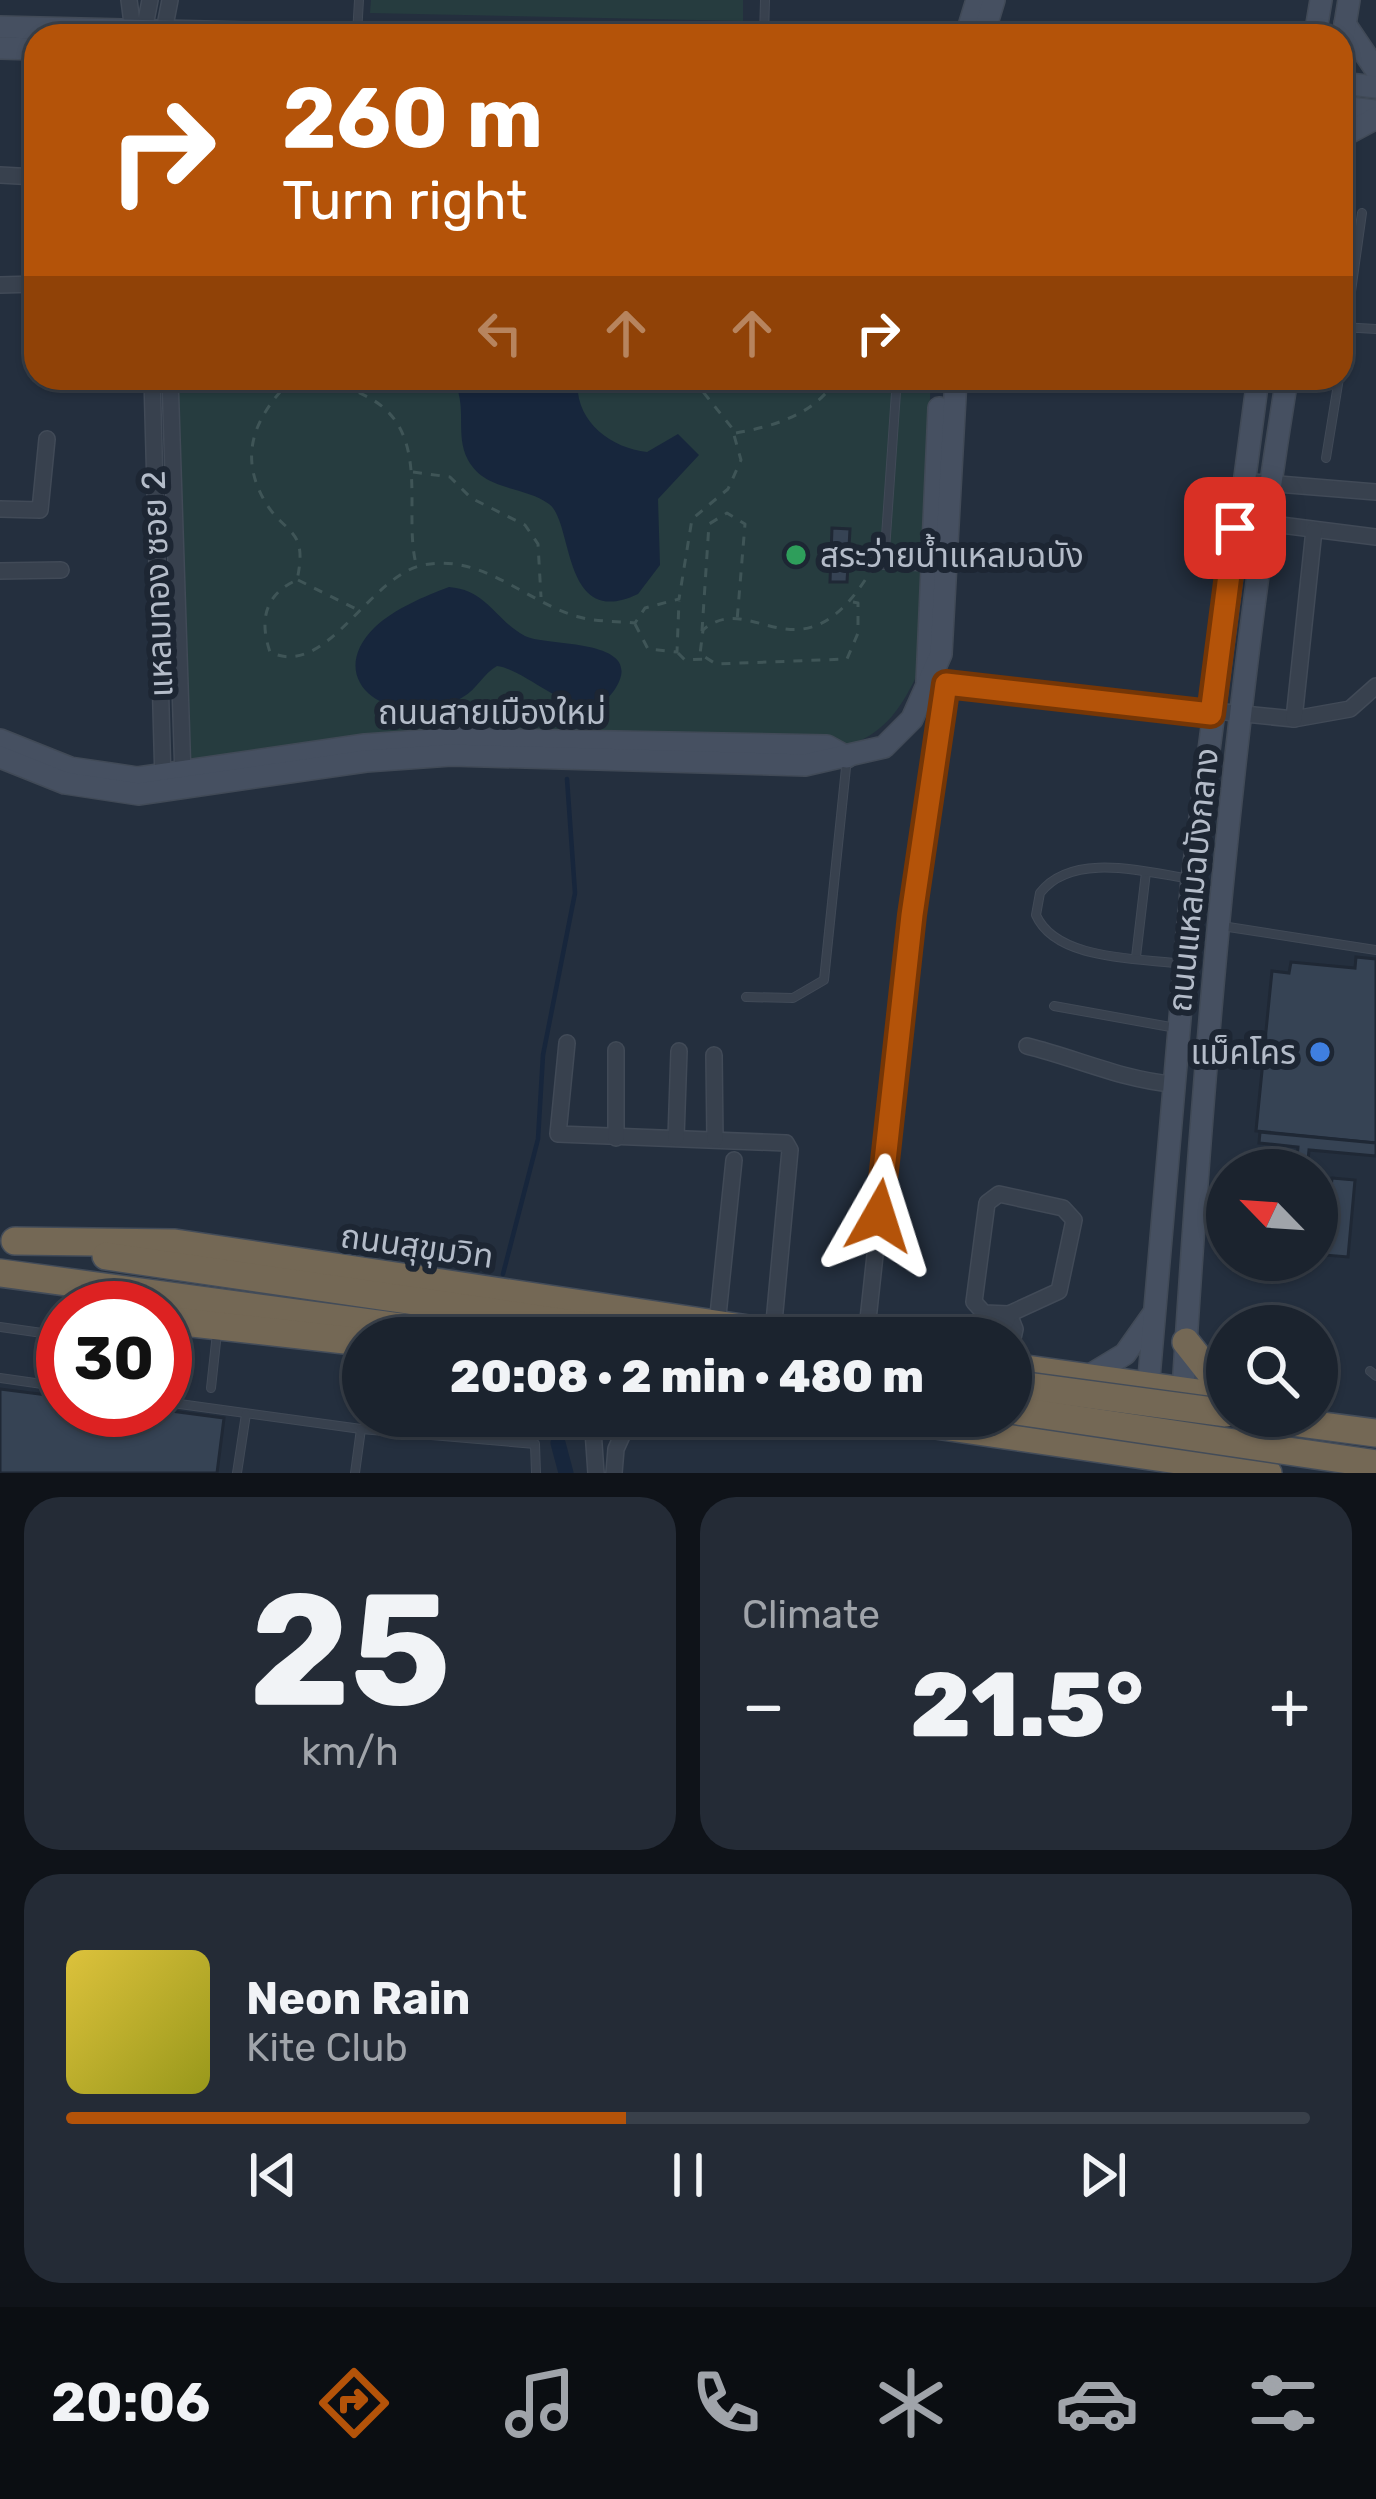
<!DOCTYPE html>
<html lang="en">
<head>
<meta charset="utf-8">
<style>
  body { margin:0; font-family:Rubik,"Noto Sans Thai",sans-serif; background:#242b36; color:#f1f3f6; height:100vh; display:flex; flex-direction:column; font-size:45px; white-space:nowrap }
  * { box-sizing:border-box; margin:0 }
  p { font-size:39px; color:#a0a4aa }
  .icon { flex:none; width:66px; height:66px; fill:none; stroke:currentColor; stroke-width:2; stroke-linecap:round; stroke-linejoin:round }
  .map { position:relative; height:1473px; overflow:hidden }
  .sheet { display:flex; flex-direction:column; gap:24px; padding:24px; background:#0f1319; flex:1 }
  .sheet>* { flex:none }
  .guide { position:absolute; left:24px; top:24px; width:1329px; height:366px; border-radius:36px; box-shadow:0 3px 9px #0004,0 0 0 3px #39404a; background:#b45309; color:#fff; overflow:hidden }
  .needle { width:78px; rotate:295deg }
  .fabs { position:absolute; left:1206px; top:1149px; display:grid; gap:24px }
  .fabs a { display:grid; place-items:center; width:132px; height:132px; border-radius:50%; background:#1b232e; box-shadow:0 3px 9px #0004,0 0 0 3px #39404a; font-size:60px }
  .speed { position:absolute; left:36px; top:1281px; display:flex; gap:24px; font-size:60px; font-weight:700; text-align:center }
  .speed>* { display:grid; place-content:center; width:156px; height:156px; border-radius:50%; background:#1b232e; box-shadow:0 3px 9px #0004,0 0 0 3px #39404a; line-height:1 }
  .speed .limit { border:18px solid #d22; background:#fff; color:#111 }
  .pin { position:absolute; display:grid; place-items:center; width:102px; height:102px; color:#fff; margin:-51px; border-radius:24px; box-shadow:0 6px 18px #0006 }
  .me { position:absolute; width:132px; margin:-66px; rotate:6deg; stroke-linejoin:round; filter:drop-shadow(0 0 9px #0008) }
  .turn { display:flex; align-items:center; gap:42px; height:252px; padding:0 60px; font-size:54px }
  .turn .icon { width:156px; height:156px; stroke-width:2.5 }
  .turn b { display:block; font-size:84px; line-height:102px }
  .lanes { display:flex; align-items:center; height:114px; padding:0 60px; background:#0003; justify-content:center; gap:60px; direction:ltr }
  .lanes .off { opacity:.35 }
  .big { font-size:90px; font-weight:800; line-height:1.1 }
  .sheet .card { flex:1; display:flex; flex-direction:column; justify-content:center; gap:18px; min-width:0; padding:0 42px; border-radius:36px; background:#242b36 }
  .sheet .dial { align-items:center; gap:0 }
  .dial b { font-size:156px; line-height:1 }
  .song { display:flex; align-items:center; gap:36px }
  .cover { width:144px; height:144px; border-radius:18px; background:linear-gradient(135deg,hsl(50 70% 55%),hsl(60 70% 35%)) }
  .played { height:12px; border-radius:6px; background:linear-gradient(90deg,#b45309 45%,#39404a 45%) }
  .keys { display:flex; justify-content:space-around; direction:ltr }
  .heat { display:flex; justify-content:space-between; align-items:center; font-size:66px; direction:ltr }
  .sheet .tiles { flex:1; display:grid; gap:24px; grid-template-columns:1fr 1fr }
  .card:last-child { grid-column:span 2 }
  .trip { position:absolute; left:342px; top:1317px; width:690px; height:120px; border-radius:60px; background:#1b232e; box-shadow:0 3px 9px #0004,0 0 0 3px #39404a; font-weight:800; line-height:120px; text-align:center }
  .dock { display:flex; height:192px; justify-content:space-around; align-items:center; background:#0b0e12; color:#a0a4aa }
  .dock .icon { width:84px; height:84px }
  .dock .active { color:#b45309 }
  .dock b { font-size:54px; color:#f1f3f6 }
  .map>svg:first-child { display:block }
</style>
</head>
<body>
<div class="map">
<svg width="1376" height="1473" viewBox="0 0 1376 1473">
  <rect width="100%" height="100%" fill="#242f3e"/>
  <g fill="#263c3f">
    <polygon points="371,0 743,0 743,21 370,13"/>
    <path d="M171,378H931L916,677C899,712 882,735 844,747L183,772Z"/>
  </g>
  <g fill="#17263c">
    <path d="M452,378H578C573,419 609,448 647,452L678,434L699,455L658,499L660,565L638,594C561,631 574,522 549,504C523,485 486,492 468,460C454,434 469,405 452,378Z"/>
    <path d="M449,587C487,590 495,620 525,636C546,647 652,637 613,692C583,732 530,670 497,666C483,674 477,689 463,697C454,704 438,705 427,707C374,717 328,673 375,627C394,609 425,596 449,587Z"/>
  </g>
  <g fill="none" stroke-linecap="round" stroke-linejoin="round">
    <polyline stroke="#17263c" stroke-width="4.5" points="503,1274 538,1139 543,1055 575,893 567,779"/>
    <polyline stroke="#17263c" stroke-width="15" points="558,1443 566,1473"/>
  </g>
  <g fill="#364354" stroke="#1f2835" stroke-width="3">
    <polygon points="832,528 850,529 847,582 830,582"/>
    <polygon points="1356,957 1376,959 1376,1143 1256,1131 1272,971 1289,973 1291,962 1355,968"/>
    <polygon points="1260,1132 1376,1143 1376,1156 1309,1150 1307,1170 1296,1170 1298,1147 1259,1143"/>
    <polygon points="1332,1178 1355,1180 1348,1257 1324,1255"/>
    <polygon points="0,1389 63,1397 63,1410 163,1410 224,1418 217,1473 0,1473"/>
  </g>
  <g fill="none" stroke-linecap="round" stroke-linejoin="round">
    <g stroke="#414a57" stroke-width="10">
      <g id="lane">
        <polyline points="357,34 359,0"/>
        <polyline points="764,36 765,0"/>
        <polyline points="1341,327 1376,329"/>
        <polyline points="1341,363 1362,213"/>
        <polyline points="897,378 884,565 932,567"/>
        <polyline points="1326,458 1339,378"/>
        <polyline points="1222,926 1376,950"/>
        <polyline points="1136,957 1146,872"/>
        <path d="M1183,964C1140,958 1056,961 1036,915L1040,893C1072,851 1145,872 1191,879"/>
        <polyline points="746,997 793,998 824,980 847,758"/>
        <polyline points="1054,1006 1176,1028"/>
        <polyline points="1199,1201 1227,1203"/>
        <polyline points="0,1327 63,1336"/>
        <polyline points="1370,1371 1376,1376"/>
        <polyline points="0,1378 63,1387"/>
        <polyline points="211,1388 217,1333"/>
        <polyline points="165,1402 361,1429 535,1444 536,1473"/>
        <polyline points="237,1473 246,1414"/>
        <polyline points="355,1473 361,1429"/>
      </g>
    </g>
    <g stroke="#414a57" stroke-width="18">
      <g id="street">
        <polyline points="129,0 133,31"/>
        <polyline points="143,36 150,0"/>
        <polyline points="163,36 170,0"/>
        <polyline points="0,175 36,177"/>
        <polyline points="0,285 36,284"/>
        <polyline points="152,378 163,782"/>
        <polyline points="170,378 183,777"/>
        <polyline points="1241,481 1376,492"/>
        <polyline points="0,509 40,510 47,439"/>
        <polyline points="1265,523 1376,537"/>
        <polyline points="0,571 61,570"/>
        <polyline points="936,683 1294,719 1350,709 1376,686"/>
        <polyline points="1294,719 1314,530"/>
        <polyline points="567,1043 558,1134 786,1143 790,1150 773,1333"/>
        <path d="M1027,1046C1076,1058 1123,1080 1172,1084"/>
        <polyline points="714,1055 715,1139"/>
        <polyline points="616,1138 616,1050"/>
        <polyline points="676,1138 679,1051"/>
        <polyline points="1009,1314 1015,1329 1011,1347"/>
        <polyline points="717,1325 734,1160"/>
        <polyline points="866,1338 912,915 946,684"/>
        <polyline points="999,1338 1009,1314 1059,1291 1074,1220 1063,1208 999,1194 987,1203 974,1302 984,1313 1009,1314"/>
        <polyline points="592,1416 596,1473"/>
        <polyline points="614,1473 616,1449 631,1416"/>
      </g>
    </g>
    <g stroke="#414a57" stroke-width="24">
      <g id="secondary">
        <polyline points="1345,24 1376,70"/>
        <polyline points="0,27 364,36"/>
        <polyline points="966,36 977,0"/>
        <polyline points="983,36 994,0"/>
        <polyline points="1315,36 1321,0"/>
        <polyline points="0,48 36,49"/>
        <polyline points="1341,49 1349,0"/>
        <polyline points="1341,83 1376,87"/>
        <polyline points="1341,107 1376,111"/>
        <polyline points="1341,137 1376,118"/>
        <polyline points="927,682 939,408"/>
        <polyline points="0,740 70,768 138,778 365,745 451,739 827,746 847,757"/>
        <polyline points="0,757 65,783 138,794 366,761 451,755 805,765 884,747 912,719 941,654 956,378"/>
        <polyline points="1087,1377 1125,1354 1154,1313"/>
        <polyline points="1147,1401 1192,879 1258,378"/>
        <path d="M1182,1407C1203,1063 1232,718 1287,378"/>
      </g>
    </g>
    <g stroke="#434c59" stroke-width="30">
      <g id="highway">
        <polyline points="15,1241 175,1243 808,1338"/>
        <polyline points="106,1256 608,1329"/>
        <polyline points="0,1273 482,1338"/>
        <polyline points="165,1320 363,1342"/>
        <polyline points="1186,1342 1227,1394"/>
        <polyline points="1011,1367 1227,1397"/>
        <polyline points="873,1416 1268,1473"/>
        <polyline points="1247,1416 1376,1433"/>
      </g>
    </g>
    <g stroke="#3f5557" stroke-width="3" stroke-dasharray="9 9" stroke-linecap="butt">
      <path d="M293,378C259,412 237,450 263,498C283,536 309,525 297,580C265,594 259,620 270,652C326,680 369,576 423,565C483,553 525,602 579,617C597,622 616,621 635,623L645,608L679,599L692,519L728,489L741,460L732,428L692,378"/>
      <path d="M326,378C345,388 369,394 385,409C427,447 404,516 416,564"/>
      <path d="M736,433C775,426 816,414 837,378"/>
      <polyline points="413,472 450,477 471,498 525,525 538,544 541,597"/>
      <polyline points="298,580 358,610"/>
      <path d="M853,602L858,603V633L847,659L716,664L700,654L703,630C752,587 801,688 872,569"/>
      <polyline points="635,624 648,649 677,652 679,601"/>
      <polyline points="702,631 709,524 727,513 745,524 737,621"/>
      <polyline points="678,653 685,660 705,659"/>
    </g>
    <use href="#lane" stroke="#38414e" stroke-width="8"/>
    <use href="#street" stroke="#38414e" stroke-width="15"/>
    <use href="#secondary" stroke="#465061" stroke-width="21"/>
    <use href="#highway" stroke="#746855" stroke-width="27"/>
    <g stroke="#434c59" stroke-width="30" stroke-linecap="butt">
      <g id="highway-bridge">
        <polyline points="1011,1384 1227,1413"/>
        <polyline points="1011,1410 1376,1464"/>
      </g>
    </g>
    <use href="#highway-bridge" stroke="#746855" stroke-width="27"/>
  </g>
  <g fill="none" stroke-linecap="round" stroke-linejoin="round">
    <g stroke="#753606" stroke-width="30">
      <polyline id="route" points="879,1216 912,915 946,684 1211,714 1235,528"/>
    </g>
    <use href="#route" stroke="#b45309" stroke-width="21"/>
  </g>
  <circle fill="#2e9e5b" stroke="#1d2633" stroke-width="4.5" cx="796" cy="555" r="12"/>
  <circle fill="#3f7fe0" stroke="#1d2633" stroke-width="4.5" cx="1320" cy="1052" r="12"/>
  <g text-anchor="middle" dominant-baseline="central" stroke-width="12" stroke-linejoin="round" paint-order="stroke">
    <g font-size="33" fill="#b4bcc9" stroke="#1d2633" text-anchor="start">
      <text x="820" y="555">สระว่ายน้ำแหลมฉบัง</text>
      <text x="1296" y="1052" text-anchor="end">แม็คโคร</text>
    </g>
    <g font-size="33" fill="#b4bcc9" stroke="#1d2633">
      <text transform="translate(157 584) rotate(-92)">แหลมทอง ซอย 2</text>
      <text x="492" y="712">ถนนสายเมืองใหม่</text>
      <text transform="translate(1193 880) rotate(-84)">ถนนแหลมฉบังกลาง</text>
      <text transform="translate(417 1246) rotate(8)">ถนนสุขุมวิท</text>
    </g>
  </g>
</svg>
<div class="fabs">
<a><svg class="needle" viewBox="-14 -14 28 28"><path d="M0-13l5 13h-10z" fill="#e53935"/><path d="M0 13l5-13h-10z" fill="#a0a4aa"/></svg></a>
<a><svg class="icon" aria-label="search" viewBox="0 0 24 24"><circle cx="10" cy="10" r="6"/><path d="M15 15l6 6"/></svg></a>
</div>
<div class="speed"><div class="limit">30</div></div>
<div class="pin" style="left:1235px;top:528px;background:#d93025"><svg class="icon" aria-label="arrive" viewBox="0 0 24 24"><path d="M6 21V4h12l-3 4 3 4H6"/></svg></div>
<svg class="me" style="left:879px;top:1216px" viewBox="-20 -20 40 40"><path d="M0-17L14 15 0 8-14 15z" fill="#b45309" stroke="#fff" stroke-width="4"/></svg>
<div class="trip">20:08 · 2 min · 480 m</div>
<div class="guide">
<div class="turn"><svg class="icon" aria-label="right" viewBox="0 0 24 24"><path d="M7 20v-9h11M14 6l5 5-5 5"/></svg><div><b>260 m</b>Turn right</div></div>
<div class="lanes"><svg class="icon off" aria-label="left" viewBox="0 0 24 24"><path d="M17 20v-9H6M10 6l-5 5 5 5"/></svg><svg class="icon off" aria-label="ahead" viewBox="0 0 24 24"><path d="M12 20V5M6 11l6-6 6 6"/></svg><svg class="icon off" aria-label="ahead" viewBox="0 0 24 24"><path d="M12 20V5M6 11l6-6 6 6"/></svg><svg class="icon" aria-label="right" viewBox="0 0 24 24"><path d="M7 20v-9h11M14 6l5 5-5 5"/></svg></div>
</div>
</div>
<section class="sheet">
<div class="tiles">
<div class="card dial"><b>25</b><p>km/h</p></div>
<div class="card"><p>Climate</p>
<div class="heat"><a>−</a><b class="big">21.5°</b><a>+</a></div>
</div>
<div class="card">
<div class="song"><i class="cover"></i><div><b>Neon Rain</b><p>Kite Club</p></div></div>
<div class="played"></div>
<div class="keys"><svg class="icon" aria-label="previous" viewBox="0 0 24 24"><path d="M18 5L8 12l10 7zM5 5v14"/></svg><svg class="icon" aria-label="pause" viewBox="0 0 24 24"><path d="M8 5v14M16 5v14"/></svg><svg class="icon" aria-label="next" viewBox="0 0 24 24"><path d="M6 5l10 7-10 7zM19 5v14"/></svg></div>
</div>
</div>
</section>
<nav class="dock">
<b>20:06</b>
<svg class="icon active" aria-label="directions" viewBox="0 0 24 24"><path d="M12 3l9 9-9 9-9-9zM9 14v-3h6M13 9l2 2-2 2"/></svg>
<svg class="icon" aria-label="music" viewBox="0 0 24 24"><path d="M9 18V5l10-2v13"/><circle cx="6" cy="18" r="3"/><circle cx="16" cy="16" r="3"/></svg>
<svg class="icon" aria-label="phone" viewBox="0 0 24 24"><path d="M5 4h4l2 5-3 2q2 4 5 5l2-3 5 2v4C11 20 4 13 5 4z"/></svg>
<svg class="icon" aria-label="climate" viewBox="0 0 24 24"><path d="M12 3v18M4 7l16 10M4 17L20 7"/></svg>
<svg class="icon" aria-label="car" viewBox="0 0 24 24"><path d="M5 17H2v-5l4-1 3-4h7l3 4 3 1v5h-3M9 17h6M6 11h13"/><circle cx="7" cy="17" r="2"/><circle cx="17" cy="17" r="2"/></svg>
<svg class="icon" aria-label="filters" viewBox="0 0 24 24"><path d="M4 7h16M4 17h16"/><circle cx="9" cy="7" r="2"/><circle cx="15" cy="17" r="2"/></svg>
</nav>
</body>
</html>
